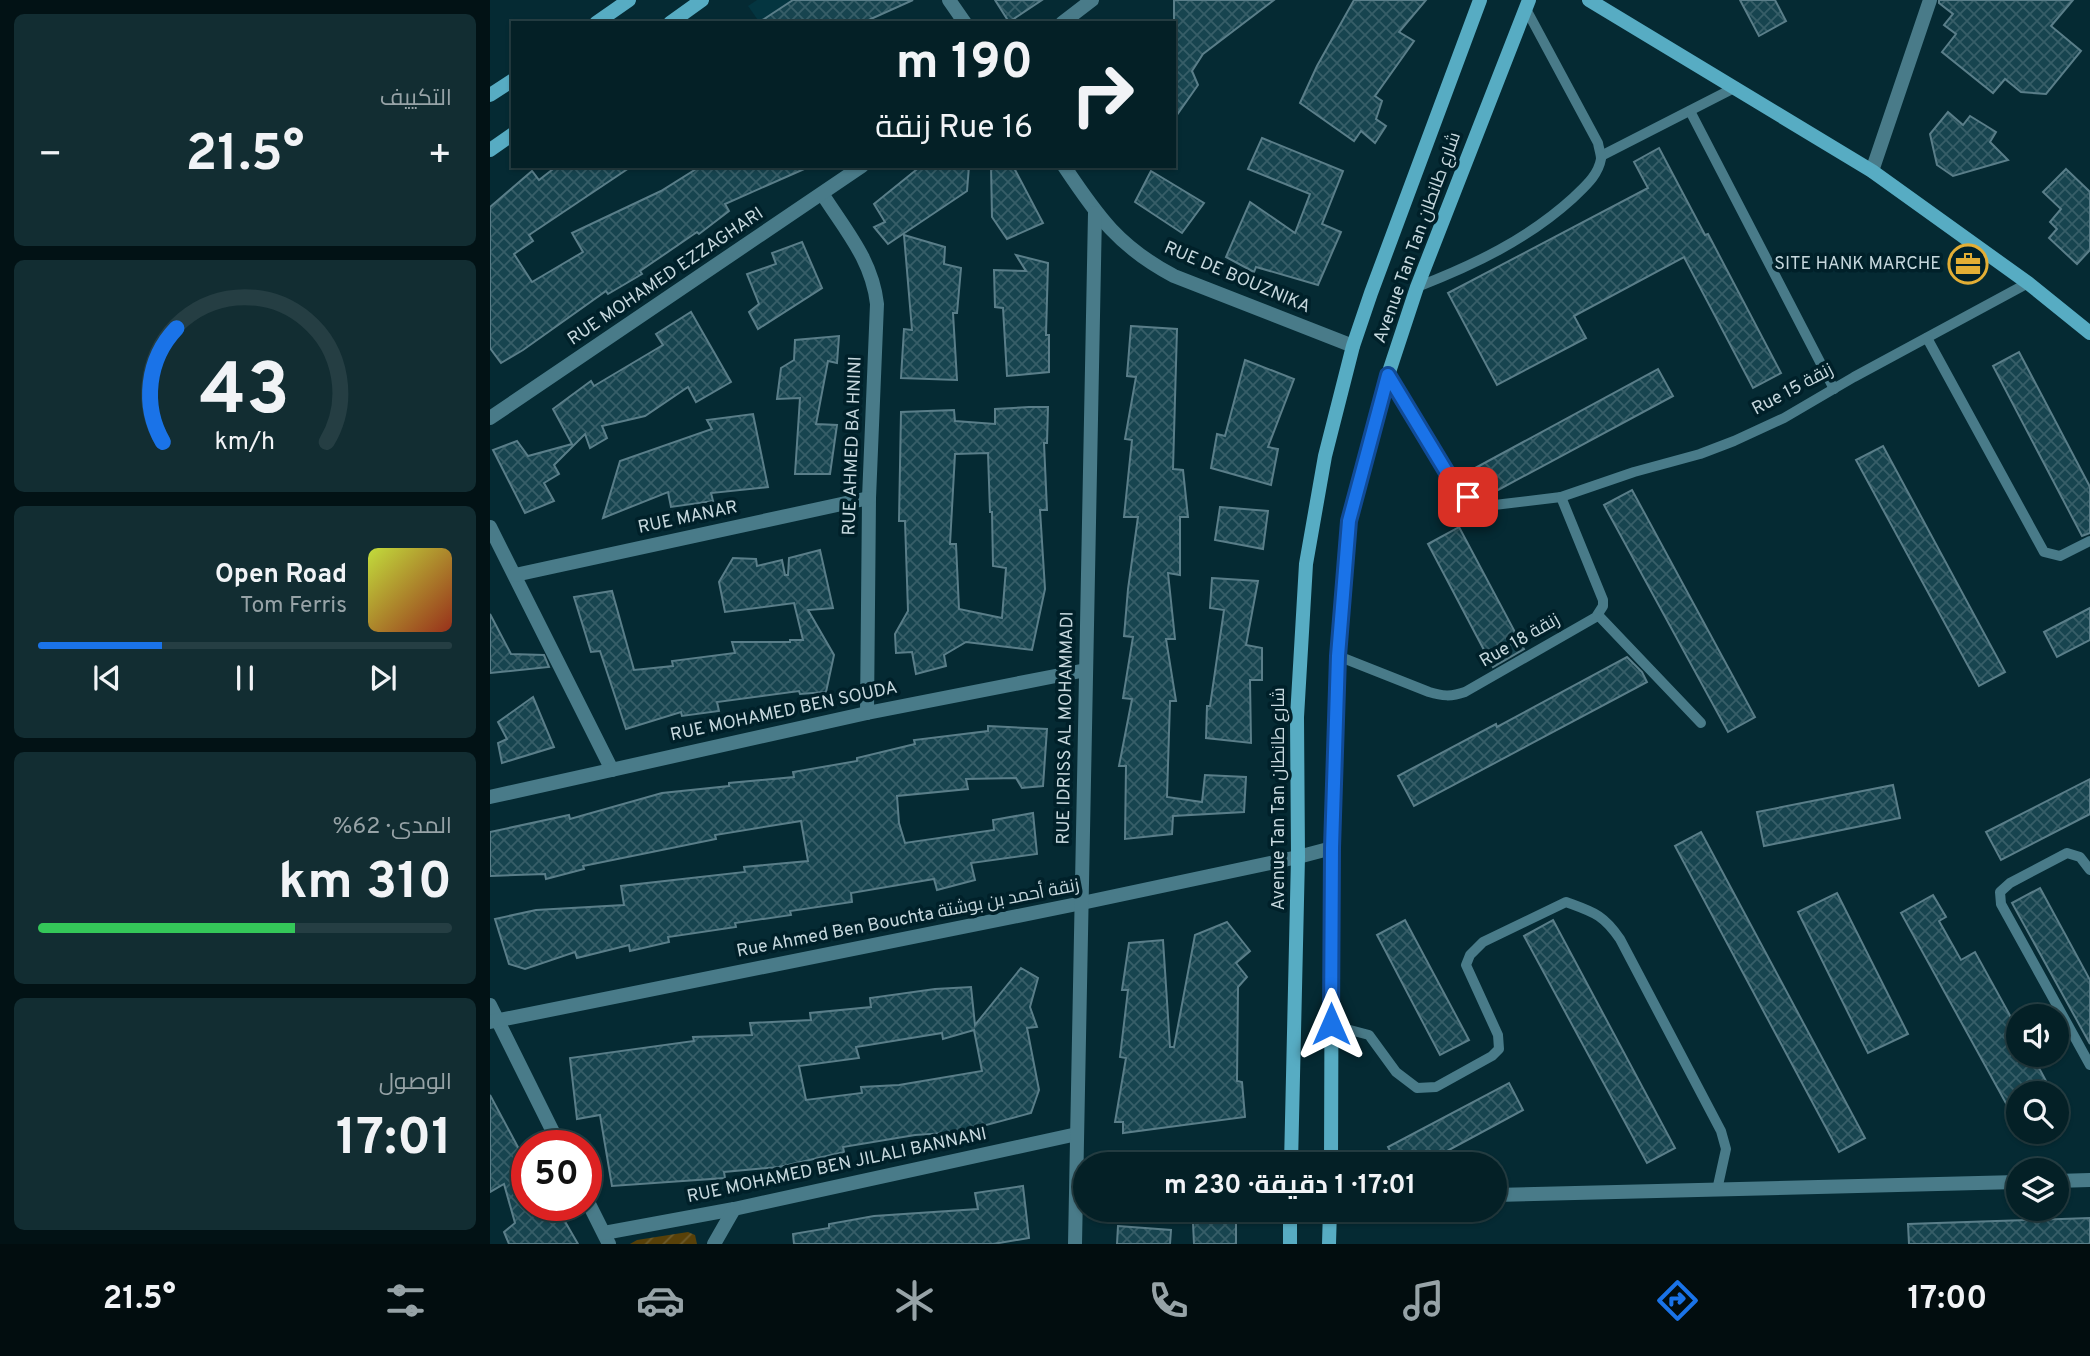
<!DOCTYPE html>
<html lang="ar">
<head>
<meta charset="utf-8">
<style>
  body { margin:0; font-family:Overpass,Cairo,sans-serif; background:#122d32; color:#f1f3f6; direction:rtl; height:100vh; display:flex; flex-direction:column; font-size:26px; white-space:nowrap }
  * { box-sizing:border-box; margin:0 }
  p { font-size:23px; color:#97a3a7 }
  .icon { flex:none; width:38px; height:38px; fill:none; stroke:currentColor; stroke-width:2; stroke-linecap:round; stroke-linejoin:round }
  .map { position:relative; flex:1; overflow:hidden; direction:ltr }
  .drawer { display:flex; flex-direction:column; gap:14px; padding:14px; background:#021215; width:490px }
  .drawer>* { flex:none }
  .banner { position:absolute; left:21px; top:21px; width:665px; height:147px; border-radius:0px; box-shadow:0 2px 5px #0004,0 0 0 2px #253e43; direction:rtl; background:#042026; color:#f1f3f6; overflow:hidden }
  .fabs { position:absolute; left:1516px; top:1004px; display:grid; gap:14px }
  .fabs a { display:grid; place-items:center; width:63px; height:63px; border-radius:50%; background:#042026; box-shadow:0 2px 5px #0004,0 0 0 2px #253e43; font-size:35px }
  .speed { position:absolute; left:21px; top:1130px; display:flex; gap:14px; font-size:35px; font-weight:700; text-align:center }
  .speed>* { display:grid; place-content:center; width:91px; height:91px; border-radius:50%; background:#042026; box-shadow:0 2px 5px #0004,0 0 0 2px #253e43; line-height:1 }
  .speed .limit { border:10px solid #d22; background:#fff; color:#111 }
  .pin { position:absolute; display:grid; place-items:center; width:60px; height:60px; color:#fff; margin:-30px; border-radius:14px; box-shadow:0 4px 10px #0006 }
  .me { position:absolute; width:77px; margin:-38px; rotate:0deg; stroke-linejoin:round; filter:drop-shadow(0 0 5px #0008) }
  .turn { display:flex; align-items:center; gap:24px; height:147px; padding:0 28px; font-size:32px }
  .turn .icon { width:91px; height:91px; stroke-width:2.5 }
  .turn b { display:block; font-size:49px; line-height:60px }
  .big { font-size:52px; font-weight:700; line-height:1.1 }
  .drawer .tile { flex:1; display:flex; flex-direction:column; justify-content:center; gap:10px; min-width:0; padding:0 24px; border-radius:10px; background:#122d32 }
  .drawer .dial { align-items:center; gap:0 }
  .dial svg { height:182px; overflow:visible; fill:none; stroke:#253e43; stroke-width:7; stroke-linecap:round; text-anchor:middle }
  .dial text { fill:#f1f3f6; stroke:none }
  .song { display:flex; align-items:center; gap:21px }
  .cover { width:84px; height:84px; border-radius:10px; background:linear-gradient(135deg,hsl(70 70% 55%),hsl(10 70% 35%)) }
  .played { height:7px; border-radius:4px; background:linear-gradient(90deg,#1a73e8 30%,#253e43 30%) }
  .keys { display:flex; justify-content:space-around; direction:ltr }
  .heat { display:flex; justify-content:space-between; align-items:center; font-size:38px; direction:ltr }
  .charge { height:10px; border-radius:5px; background:linear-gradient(90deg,#34c759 62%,#253e43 0) }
  .trip { position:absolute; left:583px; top:1152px; width:434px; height:70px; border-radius:35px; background:#042026; box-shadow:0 2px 5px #0004,0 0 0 2px #253e43; font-weight:700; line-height:70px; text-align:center; direction:rtl }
  .dock { display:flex; height:112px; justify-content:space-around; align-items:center; background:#020d0f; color:#97a3a7 }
  .dock .icon { width:49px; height:49px }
  .dock .current { color:#1a73e8 }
  .dock b { font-size:32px; color:#f1f3f6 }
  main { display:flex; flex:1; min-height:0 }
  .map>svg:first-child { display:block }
</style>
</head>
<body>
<main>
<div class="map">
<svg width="1600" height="1244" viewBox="0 0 1600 1244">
  <defs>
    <pattern id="garden-furrows" width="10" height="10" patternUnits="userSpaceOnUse" patternTransform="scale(1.75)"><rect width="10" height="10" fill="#584109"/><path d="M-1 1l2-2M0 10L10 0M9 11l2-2" fill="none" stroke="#6e5c2c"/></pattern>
    <pattern id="building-cross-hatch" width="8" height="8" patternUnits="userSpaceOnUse" patternTransform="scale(1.75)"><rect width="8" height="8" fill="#17444f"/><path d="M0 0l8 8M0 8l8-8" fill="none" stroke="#375e68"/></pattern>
  </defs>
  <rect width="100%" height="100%" fill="#052a33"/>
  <polygon fill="#043540" points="267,0 330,0 270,23 258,6"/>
  <polygon fill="url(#garden-furrows)" points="198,1232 205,1235 207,1244 140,1244 147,1240"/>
  <g fill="url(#building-cross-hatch)" stroke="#5a7e89" stroke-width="2" fill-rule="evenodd">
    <polygon points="303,0 423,0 372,23 268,23"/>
    <polygon points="505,0 552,0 519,22"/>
    <polygon points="684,0 784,0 713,54 702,71 708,85 684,119"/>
    <polygon points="864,0 936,0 909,32 924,41 885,96 892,101 886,119 896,126 885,143 871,131 864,141 810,103 827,66"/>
    <polygon points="1250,0 1285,0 1296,21 1269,36"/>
    <polygon points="1449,0 1583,0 1561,26 1591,51 1556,94 1531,92 1515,79 1503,93 1452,52 1466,34 1454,25 1463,14 1449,3"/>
    <polygon points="1458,112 1473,125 1480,116 1506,132 1500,142 1518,160 1463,176 1447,165 1440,134"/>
    <polygon points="772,138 853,171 832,224 851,232 828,285 766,267 764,272 736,257 760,202 805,233 820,194 758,169"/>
    <polygon points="1169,148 1215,235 1218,234 1291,373 1263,388 1194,257 1084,316 1096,338 1007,385 958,293 1158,188 1144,162"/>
    <polygon points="67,166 142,166 39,235 43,241 24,254 42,282 93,252 82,233 171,191 211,166 321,166 235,204 239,211 209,234 207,232 150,271 152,274 118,294 116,291 33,350 11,363 0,348 0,207 42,171 49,180"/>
    <polygon points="431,166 479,166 477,191 398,244 384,227 395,222 384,204"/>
    <polygon points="501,166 523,166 553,223 517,239 502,217"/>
    <polygon points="1576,169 1600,192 1600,250 1587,264 1559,238 1567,229 1560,222 1571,209 1553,192"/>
    <polygon points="661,171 714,203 692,233 645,202"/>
    <polygon points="414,235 455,247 454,264 471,268 467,313 463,313 467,380 411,378 414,329 422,330"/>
    <polygon points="312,242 332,288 268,329 259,312 269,304 257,274 286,264 282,253"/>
    <polygon points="526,255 558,263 556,335 559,335 559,372 517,376 513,308 505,307 504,270 536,271"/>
    <polygon points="201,312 241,382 206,402 198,387 155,416 112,426 117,438 100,448 95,434 64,465 69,474 54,483 64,501 35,513 3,450 27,441 38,456 82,444 63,409 101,381 104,386 173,345 166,334"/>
    <polygon points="641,326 687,329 683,469 693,470 698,517 690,517 690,575 678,573 685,639 676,639 686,701 680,701 677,797 712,802 715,775 756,777 754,812 683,816 682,834 635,839 636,766 629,766 642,699 633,698 643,637 634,636 638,589 648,517 634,517 642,440 635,439 646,377 637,376"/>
    <polygon points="349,336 347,363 338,361 326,424 347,425 340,474 305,474 310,398 287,399 291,368 304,360 305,340"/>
    <polygon points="1529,352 1600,487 1600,533 1592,536 1503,366"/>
    <polygon points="755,360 804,379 778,447 788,449 781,485 721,468 727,434 735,436"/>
    <polygon points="1168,369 1183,396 995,497 987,493 976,473"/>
    <path d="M539,407H558L557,443H554L557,510H550L555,589L542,650L476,642L454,655L456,666L426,674L422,652L406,653L405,634L418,611L415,521H409L411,412L464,410L465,421L505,424V409ZM498,453L500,512H502L503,566L516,568L512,618L469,609L466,544H460L465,454Z"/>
    <polygon points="263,414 278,487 221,493 223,501 181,507 178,492 113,518 130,461 222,429 217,420"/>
    <polygon points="1393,446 1515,672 1489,686 1366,460"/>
    <polygon points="1142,490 1265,717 1238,732 1114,505"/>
    <polygon points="730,507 778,511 773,549 725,540"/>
    <polygon points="969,527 1034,649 1003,667 938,544"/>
    <polygon points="330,550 343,608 318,610 344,655 336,692 310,694 309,691 227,702 229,711 192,716 191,712 136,729 110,651 101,652 84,597 122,591 144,670 183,666 182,661 245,653 242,642 300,642 300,640 313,640 304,603 235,612 229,582 243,558 266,559 267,566 292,560 295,575 298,575 299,558"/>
    <polygon points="722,578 768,581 756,645 772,648 772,680 760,680 761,743 716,738 717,706 720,706 734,610 720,608"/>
    <polygon points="1600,608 1600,640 1567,657 1554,632"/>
    <polygon points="0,614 21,654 54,655 59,667 0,673"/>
    <polygon points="1137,657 1152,672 1157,682 924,806 908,776 1006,724 1007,727"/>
    <polygon points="43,697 64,747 12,763 8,743 17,739 8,722"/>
    <polygon points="498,726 557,729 553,786 532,788 526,778 476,779 478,789 407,796 409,823 415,843 504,830 503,820 543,813 547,854 481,863 485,880 447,890 444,879 361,893 362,902 300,911 301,915 245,923 246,927 178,937 179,942 140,951 139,945 87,958 85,952 35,969 19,964 5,919 46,910 134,905 131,886 255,872 254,867 318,861 311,821 225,835 226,839 93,866 94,869 56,879 55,874 0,876 0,832 79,815 80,819 172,793 239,786 239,783 304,777 303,772 367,761 367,758 425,744 424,740 498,731"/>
    <polygon points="1600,779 1600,814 1511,860 1496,832"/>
    <polygon points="1403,785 1410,818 1274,846 1267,812"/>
    <polygon points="1211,832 1375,1138 1349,1152 1185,846"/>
    <polygon points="1550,888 1600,980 1600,1044 1522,903"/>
    <polygon points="1347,893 1418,1034 1378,1053 1308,912"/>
    <polygon points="1443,895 1456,917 1449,921 1471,960 1485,952 1528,1030 1528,1055 1542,1055 1563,1094 1528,1094 1528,1125 1411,913"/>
    <polygon points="915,920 979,1040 950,1055 887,935"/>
    <polygon points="1063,920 1185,1148 1157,1163 1034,936"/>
    <polygon points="737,922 760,951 746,963 757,977 748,987 747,1081 752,1082 755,1117 633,1133 633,1122 625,1122 636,1058 630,1057 638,990 632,990 639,943 673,940 680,1047 684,1047 705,935"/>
    <path d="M531,968L548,978L540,1007L547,1027L537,1028L549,1090L541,1113L470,1132L425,1135L353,1147L354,1152L289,1167L234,1172L235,1178L122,1186L110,1115L87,1119L80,1058L204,1041L203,1037L262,1035L260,1023L321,1020L320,1013L381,1007L380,998L445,989L481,987L485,1025ZM484,1030L492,1071L409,1085L371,1087L372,1093L316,1100L309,1066L369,1058L366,1047L452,1033L453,1039Z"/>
    <polygon points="1019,1083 1033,1110 933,1164 907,1164 898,1147"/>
    <polygon points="0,1095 37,1164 37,1206 66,1206 88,1244 19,1244 14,1232 25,1223 14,1184 0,1192"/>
    <polygon points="533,1186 539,1238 503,1244 304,1244 303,1234 339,1228 339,1224 384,1216 488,1209 485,1193"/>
    <polygon points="1600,1218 1600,1244 1419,1244 1418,1224"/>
    <polygon points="703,1223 746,1223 746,1244 704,1244"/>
    <polygon points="628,1226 681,1230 680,1244 627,1244"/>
  </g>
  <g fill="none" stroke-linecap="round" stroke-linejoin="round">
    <g stroke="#497b89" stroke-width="10">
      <polyline points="1200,111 1344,389"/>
      <polyline points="1111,156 1246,87"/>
      <path d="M927,287C984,265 1038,239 1083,198C1094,187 1108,176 1111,159C1111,154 1109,149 1108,143L1036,9"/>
      <polyline points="1437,338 1554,552 1570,556 1600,541"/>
      <polyline points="898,375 968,487 987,503 996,506 1071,497 1144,472 1210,454 1244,441 1294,418 1364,377 1538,283"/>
      <polyline points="1108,615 1211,723"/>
      <path d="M848,656L939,692C952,696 961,697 975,692L1106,617L1113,606V600L1071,497"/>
      <polyline points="1600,870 1590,857 1577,853 1520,883 1510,892 1511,904 1600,1065"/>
      <path d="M841,1025L879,1035L906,1072L927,1088L946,1087L1002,1056L1009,1049L1008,1035L976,965L980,955L993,942L1076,902C1103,912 1113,914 1130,939L1231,1131L1236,1149L1227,1190"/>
    </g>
    <g stroke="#497b89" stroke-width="14">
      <polyline points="459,0 475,23"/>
      <polyline points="572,23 602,0"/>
      <path d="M574,166C608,217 629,247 684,276L863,346"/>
      <polyline points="1382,171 1440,0"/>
      <path d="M333,195C356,231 382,260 387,304L379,498L377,713"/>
      <polyline points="0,418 372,166"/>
      <polyline points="0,527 122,770"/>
      <polyline points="25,575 379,498"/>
      <polyline points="0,797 377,713 596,670"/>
      <polyline points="0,1005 70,1146"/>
      <polyline points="0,1022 592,903 808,857 842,848"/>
      <polyline points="1566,1181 1600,1180"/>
      <polyline points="1004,1195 1528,1182"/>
      <polyline points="96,1198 119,1244"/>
      <polyline points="114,1233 244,1209 587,1134"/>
      <polyline points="224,1244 244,1209"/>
      <polyline points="585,1244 605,213"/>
    </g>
    <g stroke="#57acc3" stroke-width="14">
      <polyline points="1099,0 1382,171 1538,283 1600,333"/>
      <polyline points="106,23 139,0"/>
      <polyline points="180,23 212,0"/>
      <polyline points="0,95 23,80"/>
      <polyline points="0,150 23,134"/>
      <polyline points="801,1164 808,857 807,717 816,564 835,456 863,346 881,293 990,0"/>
      <polyline points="841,1164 842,848 848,656 859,521 898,375 927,287 1039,0"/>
      <polyline points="800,1244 800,1209"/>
      <polyline points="839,1244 840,1209"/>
    </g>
  </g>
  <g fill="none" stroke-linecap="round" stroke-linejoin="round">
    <g stroke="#114b97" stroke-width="18">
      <polyline id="route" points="841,1024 842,848 848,656 859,521 898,375 956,471 978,497"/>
    </g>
    <use href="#route" stroke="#1a73e8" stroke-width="12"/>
  </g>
  <defs>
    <g id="office-ring" transform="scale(2.0125)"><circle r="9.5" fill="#002029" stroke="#e3ae35" stroke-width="1.5"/><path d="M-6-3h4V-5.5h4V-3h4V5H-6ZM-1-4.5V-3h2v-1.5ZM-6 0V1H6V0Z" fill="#e3ae35"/></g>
  </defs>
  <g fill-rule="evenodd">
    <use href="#office-ring" x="1478" y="264"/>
  </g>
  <g text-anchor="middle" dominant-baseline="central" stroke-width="7" stroke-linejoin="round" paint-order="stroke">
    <g font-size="18" fill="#c6d8de" stroke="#002029">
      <text transform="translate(928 238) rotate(-70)">Avenue Tan Tan شارع طانطان</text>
      <text transform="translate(176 277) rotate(-34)">RUE MOHAMED EZZAGHARI</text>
      <text transform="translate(747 278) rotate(23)">RUE DE BOUZNIKA</text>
      <text transform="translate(1303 390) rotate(-28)">Rue 15 زنقة</text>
      <text transform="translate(363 446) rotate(-88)">RUE AHMED BA HNINI</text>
      <text transform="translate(198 518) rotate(-12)">RUE MANAR</text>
      <text transform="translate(1030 641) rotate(-30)">Rue 18 زنقة</text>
      <text transform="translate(294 712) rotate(-12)">RUE MOHAMED BEN SOUDA</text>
      <text transform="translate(576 728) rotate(-89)">RUE IDRISS AL MOHAMMADI</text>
      <text transform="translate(789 799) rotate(-90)">Avenue Tan Tan شارع طانطان</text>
      <text transform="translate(418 919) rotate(-11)">Rue Ahmed Ben Bouchta زنقة أحمد بن بوشتة</text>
      <text transform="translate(347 1166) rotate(-12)">RUE MOHAMED BEN JILALI BANNANI</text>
    </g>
    <g font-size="18" fill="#c6d8de" stroke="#002029" text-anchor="end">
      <text x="1451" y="264">SITE HANK MARCHE</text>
    </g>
  </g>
</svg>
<div class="fabs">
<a><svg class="icon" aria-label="sound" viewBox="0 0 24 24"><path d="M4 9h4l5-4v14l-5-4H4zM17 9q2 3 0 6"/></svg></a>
<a><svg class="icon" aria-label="search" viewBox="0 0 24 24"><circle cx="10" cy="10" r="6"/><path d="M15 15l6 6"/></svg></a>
<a><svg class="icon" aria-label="layers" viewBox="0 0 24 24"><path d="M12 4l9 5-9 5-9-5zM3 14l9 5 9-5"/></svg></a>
</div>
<div class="speed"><div class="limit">50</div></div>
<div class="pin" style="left:978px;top:497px;background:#d93025"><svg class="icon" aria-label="arrive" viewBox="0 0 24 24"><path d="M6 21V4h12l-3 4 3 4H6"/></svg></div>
<svg class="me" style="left:841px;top:1024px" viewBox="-20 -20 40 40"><path d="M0-17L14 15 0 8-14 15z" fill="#1a73e8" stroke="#fff" stroke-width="4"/></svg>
<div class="trip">17:01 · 1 دقيقة · 230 m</div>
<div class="banner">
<div class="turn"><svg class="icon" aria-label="right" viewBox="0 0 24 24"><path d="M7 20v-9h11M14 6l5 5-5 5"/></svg><div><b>190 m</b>Rue 16 زنقة</div></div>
</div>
</div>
<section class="drawer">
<div class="tile"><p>التكييف</p>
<div class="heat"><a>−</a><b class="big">21.5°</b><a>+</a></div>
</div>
<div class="tile dial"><svg viewBox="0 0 100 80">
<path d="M14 69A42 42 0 1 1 86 69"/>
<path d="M14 69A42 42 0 0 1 20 19" stroke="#1a73e8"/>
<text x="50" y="56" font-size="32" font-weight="700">43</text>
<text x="50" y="72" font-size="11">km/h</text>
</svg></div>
<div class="tile">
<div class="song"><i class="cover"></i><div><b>Open Road</b><p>Tom Ferris</p></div></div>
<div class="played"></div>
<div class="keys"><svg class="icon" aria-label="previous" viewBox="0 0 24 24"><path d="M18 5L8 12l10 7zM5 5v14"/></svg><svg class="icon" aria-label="pause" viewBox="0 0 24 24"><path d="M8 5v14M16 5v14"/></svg><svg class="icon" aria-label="next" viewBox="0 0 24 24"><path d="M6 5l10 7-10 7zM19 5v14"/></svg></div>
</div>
<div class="tile"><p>المدى · 62%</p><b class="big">310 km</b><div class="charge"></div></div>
<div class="tile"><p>الوصول</p><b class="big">17:01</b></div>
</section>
</main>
<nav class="dock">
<b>17:00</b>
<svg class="icon current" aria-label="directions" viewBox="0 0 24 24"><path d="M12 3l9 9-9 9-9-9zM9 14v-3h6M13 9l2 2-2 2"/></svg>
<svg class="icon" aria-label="music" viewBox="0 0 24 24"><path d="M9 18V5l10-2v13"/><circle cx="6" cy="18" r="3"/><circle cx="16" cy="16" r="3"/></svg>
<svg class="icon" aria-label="phone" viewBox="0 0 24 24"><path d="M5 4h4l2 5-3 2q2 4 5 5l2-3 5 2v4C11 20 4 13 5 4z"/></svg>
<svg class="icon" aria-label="climate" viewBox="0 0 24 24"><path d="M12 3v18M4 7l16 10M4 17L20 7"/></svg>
<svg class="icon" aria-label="car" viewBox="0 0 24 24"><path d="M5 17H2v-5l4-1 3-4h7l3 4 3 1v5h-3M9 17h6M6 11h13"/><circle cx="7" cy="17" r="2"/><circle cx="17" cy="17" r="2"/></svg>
<svg class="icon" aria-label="filters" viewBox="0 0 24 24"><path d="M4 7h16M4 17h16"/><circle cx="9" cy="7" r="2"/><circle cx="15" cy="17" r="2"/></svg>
<b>21.5°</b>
</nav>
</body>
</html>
